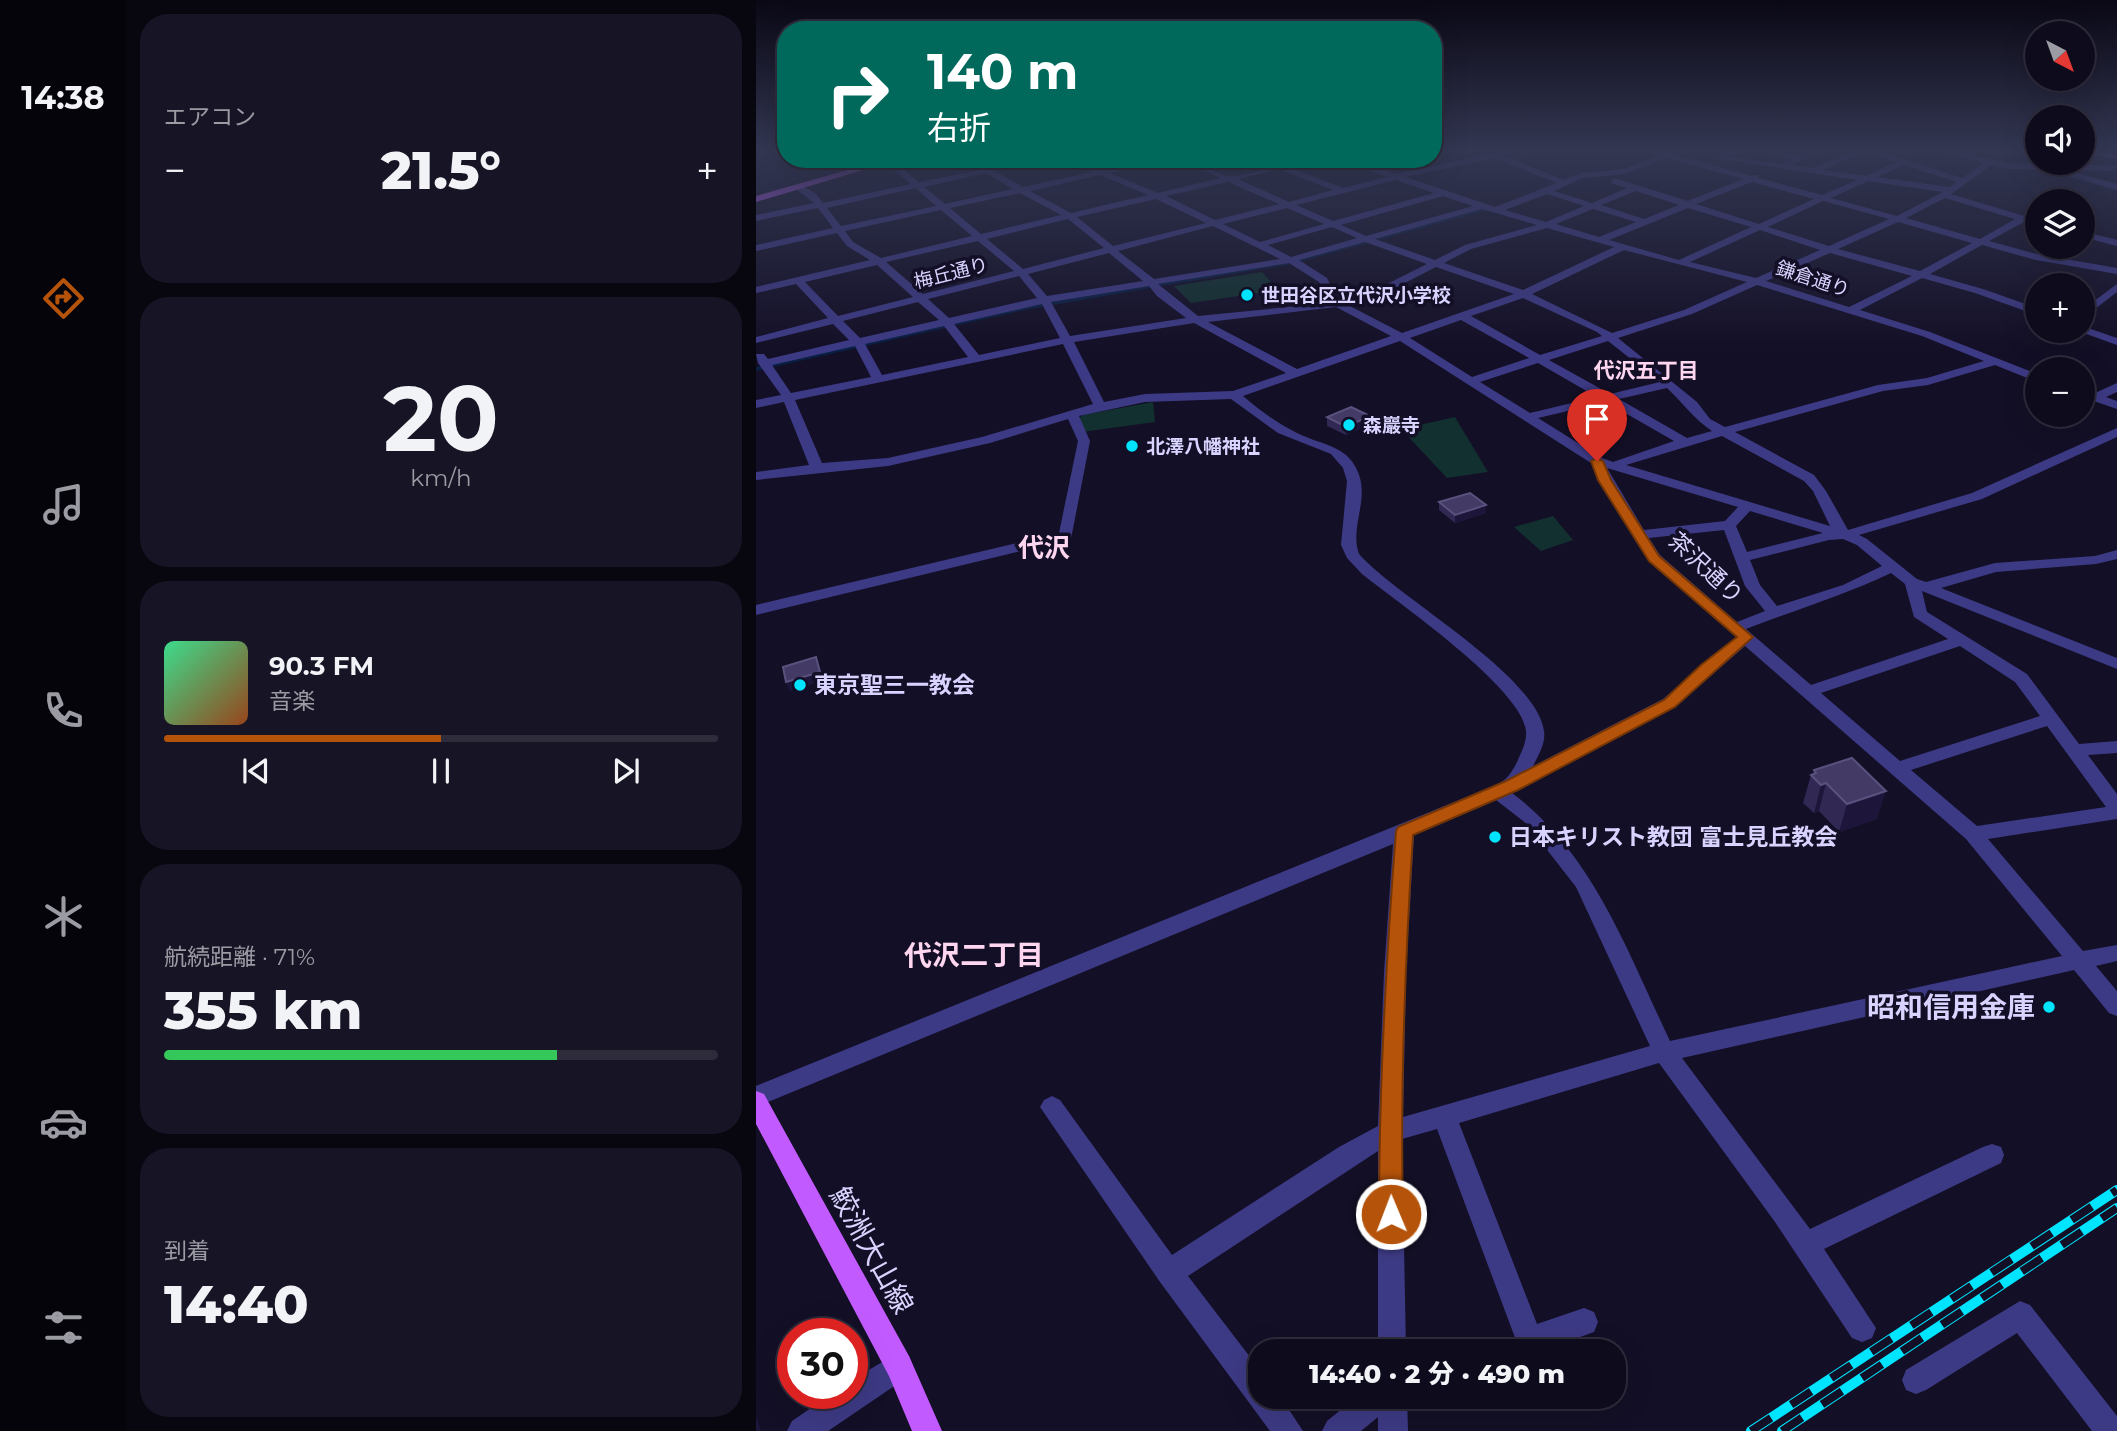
<!DOCTYPE html>
<html lang="ja">
<head>
<meta charset="utf-8">
<style>
  body { margin:0; font-family:Montserrat,"Noto Sans JP",sans-serif; background:#171425; color:#f1f3f6; height:100vh; display:flex; flex-direction:column; font-size:26px; white-space:nowrap }
  * { box-sizing:border-box; margin:0 }
  p { font-size:23px; color:#9b9ba3 }
  .icon { flex:none; width:38px; height:38px; fill:none; stroke:currentColor; stroke-width:2; stroke-linecap:round; stroke-linejoin:round }
  .map { position:relative; flex:1; overflow:hidden }
  .drawer { display:flex; flex-direction:column; gap:14px; padding:14px; background:#08060f; width:630px }
  .drawer>* { flex:none }
  .banner { position:absolute; left:21px; top:21px; width:665px; height:147px; border-radius:28px; box-shadow:0 7px 28px #0002,0 0 0 2px #2e2b3b; background:#00695c; color:#fff; overflow:hidden }
  .needle { width:46px; rotate:139deg }
  .controls { position:absolute; left:1269px; top:21px; display:grid; gap:14px }
  .controls a { display:grid; place-items:center; width:70px; height:70px; border-radius:50%; background:#0e0b1c; box-shadow:0 7px 28px #0002,0 0 0 2px #2e2b3b; font-size:35px }
  .speed { position:absolute; left:21px; top:1318px; display:flex; gap:14px; font-size:35px; font-weight:700; text-align:center }
  .speed>* { display:grid; place-content:center; width:91px; height:91px; border-radius:50%; background:#0e0b1c; box-shadow:0 7px 28px #0002,0 0 0 2px #2e2b3b; line-height:1 }
  .speed .limit { border:10px solid #d22; background:#fff; color:#111 }
  .pin { position:absolute; display:grid; place-items:center; width:60px; height:60px; color:#fff; margin:-72px -30px; border-radius:50% 50% 50% 0; rotate:-45deg; box-shadow:0 0 7px #0007 }
  .pin .icon { rotate:45deg }
  .me { position:absolute; width:77px; margin:-38px; rotate:359deg; stroke-linejoin:round; filter:drop-shadow(0 0 5px #0008) }
  .turn { display:flex; align-items:center; gap:24px; height:147px; padding:0 35px; font-size:32px }
  .turn .icon { width:91px; height:91px; stroke-width:2.5 }
  .turn b { display:block; font-size:49px; line-height:60px }
  .big { font-size:52px; font-weight:800; line-height:1.1 }
  .drawer .widget { flex:1; display:flex; flex-direction:column; justify-content:center; gap:10px; min-width:0; padding:0 24px; border-radius:28px; background:#171425 }
  .drawer .dial { align-items:center; gap:0 }
  .dial b { font-size:91px; line-height:1 }
  .song { display:flex; align-items:center; gap:21px }
  .cover { width:84px; height:84px; border-radius:10px; background:linear-gradient(135deg,hsl(150 70% 55%),hsl(20 70% 35%)) }
  .played { height:7px; border-radius:4px; background:linear-gradient(90deg,#b45309 50%,#2e2b3b 50%) }
  .keys { display:flex; justify-content:space-around; direction:ltr }
  .heat { display:flex; justify-content:space-between; align-items:center; font-size:38px; direction:ltr }
  .charge { height:10px; border-radius:5px; background:linear-gradient(90deg,#34c759 71%,#2e2b3b 0) }
  .trip { position:absolute; left:492px; top:1339px; width:378px; height:70px; border-radius:28px; background:#0e0b1c; box-shadow:0 7px 28px #0002,0 0 0 2px #2e2b3b; font-weight:800; line-height:70px; text-align:center }
  main { display:flex; flex:1; min-height:0 }
  .dock { display:flex; flex-direction:column; width:126px; justify-content:space-around; align-items:center; background:#06040b; color:#9b9ba3 }
  .dock .icon { width:49px; height:49px }
  .dock .active { color:#b45309 }
  .dock b { font-size:32px; color:#f1f3f6 }
  .map>svg:first-child { display:block }
</style>
</head>
<body>
<main>
<nav class="dock">
<b>14:38</b>
<svg class="icon active" aria-label="directions" viewBox="0 0 24 24"><path d="M12 3l9 9-9 9-9-9zM9 14v-3h6M13 9l2 2-2 2"/></svg>
<svg class="icon" aria-label="music" viewBox="0 0 24 24"><path d="M9 18V5l10-2v13"/><circle cx="6" cy="18" r="3"/><circle cx="16" cy="16" r="3"/></svg>
<svg class="icon" aria-label="phone" viewBox="0 0 24 24"><path d="M5 4h4l2 5-3 2q2 4 5 5l2-3 5 2v4C11 20 4 13 5 4z"/></svg>
<svg class="icon" aria-label="climate" viewBox="0 0 24 24"><path d="M12 3v18M4 7l16 10M4 17L20 7"/></svg>
<svg class="icon" aria-label="car" viewBox="0 0 24 24"><path d="M5 17H2v-5l4-1 3-4h7l3 4 3 1v5h-3M9 17h6M6 11h13"/><circle cx="7" cy="17" r="2"/><circle cx="17" cy="17" r="2"/></svg>
<svg class="icon" aria-label="filters" viewBox="0 0 24 24"><path d="M4 7h16M4 17h16"/><circle cx="9" cy="7" r="2"/><circle cx="15" cy="17" r="2"/></svg>
</nav>
<section class="drawer">
<div class="widget"><p>エアコン</p>
<div class="heat"><a>−</a><b class="big">21.5°</b><a>+</a></div>
</div>
<div class="widget dial"><b>20</b><p>km/h</p></div>
<div class="widget">
<div class="song"><i class="cover"></i><div><b>90.3 FM</b><p>音楽</p></div></div>
<div class="played"></div>
<div class="keys"><svg class="icon" aria-label="previous" viewBox="0 0 24 24"><path d="M18 5L8 12l10 7zM5 5v14"/></svg><svg class="icon" aria-label="pause" viewBox="0 0 24 24"><path d="M8 5v14M16 5v14"/></svg><svg class="icon" aria-label="next" viewBox="0 0 24 24"><path d="M6 5l10 7-10 7zM19 5v14"/></svg></div>
</div>
<div class="widget"><p>航続距離 · 71%</p><b class="big">355 km</b><div class="charge"></div></div>
<div class="widget"><p>到着</p><b class="big">14:40</b></div>
</section>
<div class="map">
<svg width="1361" height="1431" viewBox="0 0 1361 1431">
  <rect width="100%" height="100%" fill="#130f26"/>
  <g fill="#12302f">
    <polygon points="506,272 522,290 435,303 418,286"/>
    <polygon points="397,402 399,422 326,432 323,418 327,415"/>
    <polygon points="699,417 732,472 691,478 645,429"/>
    <polygon points="797,516 817,540 785,551 758,527"/>
  </g>
  <g fill="none" stroke-linecap="round" stroke-linejoin="round">
    <g stroke="#0a1f44" stroke-width="2.5">
      <polyline points="783,191 814,176 829,173"/>
      <polyline points="357,293 534,263 735,208"/>
    </g>
    <polyline stroke="#0a1f44" stroke-width="3.5" points="0,369 270,308 367,291"/>
    <g fill="#3d3a85" fill-rule="evenodd">
      <path d="M755,149H769L747,155L808,180L825,173L868,169L903,156L883,149L908,152L912,150L915,154L995,176L1003,175V178L1066,195L1101,180L959,158L978,149H988L973,157L1024,164L1035,159L1001,149C1015,149 1026,154 1040,156C1050,157 1061,149 1072,149L1035,165L1057,168L1103,149H1116L1206,178L1228,163L1174,149H1188L1252,163L1361,166L1358,171L1252,169L1236,165L1195,194L1281,220V226L1268,222L1233,241L1281,254L1361,268V274L1280,260L1226,245L1174,274L1227,289L1281,308V315L1219,293L1166,278L1104,310L1174,332L1281,374V382L1239,365L1172,385L1127,391L979,432L1058,475L1070,491L1092,530L1216,493L1361,428V437L1226,499L1103,535L1111,539L1161,579L1170,582L1239,563L1339,556L1361,550V559L1340,564L1240,572L1185,588L1361,658V669L1166,591L1171,612L1271,674L1323,744L1361,741V753L1332,755L1361,794V819L1232,839L1327,951L1361,945V961L1340,966L1361,991V1016L1353,1013L1318,970L926,1058L1054,1229L1227,1147L1236,1144L1245,1147L1248,1155L1245,1163L1068,1249L1120,1328L1116,1338L1106,1342L1096,1338L1019,1222L903,1063L703,1123L781,1324L828,1308L838,1312L842,1322L838,1332L785,1351H764L681,1129L646,1139L650,1351H622V1151L432,1276L504,1370V1396H524L547,1431H514L404,1282L284,1107L288,1100L296,1096L304,1100L416,1255L583,1147L622,1126L628,972L637,844L0,1107V1086L740,785C751,780 756,772 761,762C765,753 771,742 770,731C766,688 641,602 606,574L591,558L585,545L591,481L587,468L575,454L522,433L475,399L389,402L323,416L334,441L315,539L0,615V605L303,533L322,441L312,419L234,443L132,466L0,480V472L53,465L28,402L0,408V400L25,395L2,363L0,354H8L12,359L93,340L77,324L0,343V337L72,318L40,284L0,293V287L114,260L91,246L81,233L0,251V245L77,228L62,208L0,221V215L58,203L39,188L38,186L42,183L60,194L67,203L155,184L129,163V159H135L163,182L223,170L206,159H217L232,168L272,159H289L239,171L267,187L336,172L310,159C324,159 335,169 348,169C368,169 388,159 409,159L354,173L402,193L464,178L424,159C443,159 458,176 476,176C502,175 530,159 561,159L533,167L587,188L631,177L583,159H596L641,174ZM1109,152L1140,162L1110,176L1067,170ZM738,158L801,183L739,207L650,177ZM911,158L987,179L932,201L858,178L855,183L871,188L836,203L798,191L827,178L869,174ZM1148,165L1201,182L1193,187L1121,177ZM523,169L577,190L533,202L482,179ZM230,173L257,189L189,204L168,187ZM344,175L392,195L315,213L274,191ZM640,180L678,193L577,221L540,205ZM1112,181L1187,192L1141,216L1075,198ZM472,182L523,204L459,220L410,196ZM996,182L1058,199L1003,224L940,204ZM160,188L180,206L85,226L71,208ZM880,191L923,205L888,219L845,205ZM264,193L305,215L225,234L194,208ZM791,194L828,206L790,222L749,210ZM687,196L717,206L610,236L585,225ZM1189,198L1259,219L1224,239L1150,218ZM400,199L450,223L357,246L321,217ZM1067,201L1133,219L1073,246L1012,227ZM531,208L568,224L504,242L467,224ZM932,208L995,227L923,260L853,240ZM726,209L781,225L709,245L679,260L619,239ZM837,209L880,222L843,237L800,224ZM185,210L216,236L125,258L97,242L89,231ZM312,219L348,248L267,269L231,239ZM1142,222L1216,243L1164,271L1082,249ZM457,226L524,259L398,279L362,251ZM576,227L601,238L535,257L512,245ZM791,228L858,247L767,290L688,263L715,249ZM1004,230L1064,250L1000,278L934,262ZM222,241L258,271L167,294L130,262ZM609,242L671,264L629,285L582,300L571,278L543,260ZM868,250L991,282L928,310L856,333L776,294ZM353,253L387,281L291,296L272,274ZM1074,253L1156,276L1093,307L1010,281ZM533,263L563,282L573,303L442,316L402,284ZM121,265L157,297L82,316L49,282ZM680,267L758,294L646,333L590,304L637,289ZM263,276L281,298L193,318L172,299ZM1001,285L1166,336L1228,361L1171,378L1122,385L969,427L954,419L941,402L862,338L936,314ZM393,286L401,296L430,318L314,336L295,302ZM767,298L841,332L846,336L784,355L715,316ZM162,302L183,320L104,338L87,321ZM286,304L304,338L223,355L198,324ZM580,307L635,336L541,369L452,322ZM705,320L773,358L716,377L654,338ZM438,323L530,373L477,391L389,394L348,402L318,342ZM188,326L212,357L126,375L109,344ZM644,341L835,463L842,480L893,561L980,637L907,699L777,766C782,756 790,743 788,731C780,674 642,598 603,554C594,529 611,504 604,478C595,445 567,446 541,433C521,423 503,410 487,396ZM852,341L904,382L854,394L793,360ZM307,344L337,404L226,437L132,458L66,463L39,400ZM99,346L115,377L35,393L16,365ZM782,363L841,397L774,413L724,382ZM911,388C925,401 940,421 956,431L931,438L863,399ZM850,402L918,441L857,462L846,458L782,418ZM966,436L1048,481L1057,491L1074,526L870,465ZM851,468L982,507L969,521L888,530ZM994,511L1067,533L991,552L980,526ZM968,530L989,586L1009,611L981,622L904,555L893,538ZM1087,539L1101,545L1126,566L1087,585L1021,606L1004,585L994,560L1073,540ZM1135,573L1149,584L1158,617L1192,639L1055,685L990,629C1039,610 1089,595 1135,573ZM989,646L1210,839L1306,956L914,1041C872,953 837,853 756,793L919,707ZM1204,646L1259,682L1284,716L1144,761L1065,693ZM1291,726L1350,807L1221,826L1155,770ZM740,800L771,824L820,887L894,1046L647,1117L650,972L658,835Z"/>
      <polygon points="1326,149 1335,149 1329,152"/>
      <polygon points="1317,172 1361,184 1361,190 1314,177"/>
      <polygon points="1326,231 1361,240 1361,246 1326,237"/>
      <polygon points="1361,284 1361,292 1326,319 1326,310"/>
      <polygon points="1326,326 1361,338 1361,345 1322,331 1326,331"/>
      <polygon points="1361,383 1361,392 1350,397 1361,401 1361,409 1326,397 1326,389 1339,393"/>
      <polygon points="1264,1301 1274,1305 1361,1416 1361,1431 1336,1431 1261,1333 1170,1390 1160,1394 1150,1390 1146,1380 1150,1370"/>
      <polygon points="143,1352 153,1356 157,1366 153,1376 72,1431 31,1431 36,1421 77,1393 96,1393 96,1380"/>
      <polygon points="602,1396 651,1396 652,1431 622,1431 622,1417 605,1431 566,1431 571,1421"/>
    </g>
    <g fill="#c25bff" fill-rule="evenodd">
      <polygon points="1326,149 1361,155 1361,159 1326,152"/>
      <polygon points="130,159 144,159 0,202 0,196"/>
      <polygon points="0,1091 8,1094 153,1356 186,1431 156,1431 133,1376 0,1124"/>
    </g>
    <g stroke="#00e5ff" stroke-width="10">
      <g id="rail">
        <polyline points="995,1431 1361,1190"/>
        <polyline points="1026,1431 1361,1208"/>
      </g>
    </g>
    <use href="#rail" stroke="#130f26" stroke-width="8" stroke-dasharray="24" stroke-linecap="butt"/>
  </g>
  <g fill="#312854">
    <polygon points="614,416 614,424 590,435 571,426 571,417"/>
    <polygon points="683,502 730,513 699,523 683,510"/>
    <polygon points="1058,770 1121,819 1083,832 1063,811 1058,813 1047,803 1055,775 1057,774"/>
  </g>
  <g fill="#1d163a">
    <polygon points="614,416 614,424 590,435 590,427"/>
    <polygon points="730,505 730,513 699,523 699,515"/>
    <polygon points="60,657 68,681 34,691 30,682"/>
    <polygon points="1070,783 1063,811 1058,813 1065,785"/>
    <polygon points="1130,791 1121,819 1083,832 1091,804"/>
    <polygon points="0,1416 5,1431 0,1431"/>
  </g>
  <g fill="#433a66" stroke="#5a527e" stroke-width="2">
    <polygon points="595,407 614,416 590,427 571,417"/>
    <polygon points="714,493 730,505 699,515 683,502"/>
    <polygon points="60,657 64,672 30,682 27,667"/>
    <polygon points="1096,758 1130,791 1091,804 1070,783 1065,785 1055,775 1060,773 1058,770"/>
  </g>
  <linearGradient id="sky" x2="0" y2="1"><stop stop-color="#0a0815"/><stop offset="0.43" stop-color="#333752"/><stop offset="1" stop-color="#333752" stop-opacity="0"/></linearGradient>
  <rect width="1361" height="349" fill="url(#sky)"/>
  <path fill="#b45309" stroke="#753606" stroke-width="2" d="M841,458L847,461L855,480L903,556L997,637L919,707L762,790L657,835C649,961 644,1087 647,1214L643,1222L635,1225L627,1222L623,1214C623,1086 630,959 640,831L642,827L750,781L908,700L945,665L981,637L893,561L842,480L835,461Z"/>
  <g fill="#00e5ff" stroke="#130f26" stroke-width="2.5">
    <circle cx="491" cy="295" r="7"/>
    <circle cx="593" cy="425" r="7"/>
    <circle cx="376" cy="446" r="7"/>
    <circle cx="44" cy="685" r="7"/>
    <circle cx="739" cy="837" r="7"/>
    <circle cx="1293" cy="1007" r="7"/>
  </g>
  <g text-anchor="middle" dominant-baseline="central" stroke-width="7" stroke-linejoin="round" paint-order="stroke">
    <g font-size="19" fill="#d9d4ff" stroke="#130f26">
      <text transform="translate(195 273) rotate(-14)">梅丘通り</text>
      <text transform="translate(1057 279) rotate(18)">鎌倉通り</text>
    </g>
    <g font-size="19" font-weight="bold" fill="#d9d4ff" stroke="#130f26" text-anchor="start">
      <text x="505" y="295">世田谷区立代沢小学校</text>
      <text x="607" y="425">森巖寺</text>
      <text x="390" y="446">北澤八幡神社</text>
    </g>
    <g font-size="21" font-weight="bold" fill="#ffd6f0" stroke="#130f26">
      <text x="890" y="370">代沢五丁目</text>
    </g>
    <g font-size="23" fill="#d9d4ff" stroke="#130f26">
      <text transform="translate(950 568) rotate(43)">茶沢通り</text>
    </g>
    <g font-size="23" font-weight="bold" fill="#d9d4ff" stroke="#130f26" text-anchor="start">
      <text x="58" y="685">東京聖三一教会</text>
      <text x="753" y="837">日本キリスト教団 富士見丘教会</text>
    </g>
    <g font-size="26" font-weight="bold" fill="#ffd6f0" stroke="#130f26">
      <text x="288" y="548">代沢</text>
    </g>
    <g font-size="28" font-weight="bold" fill="#ffd6f0" stroke="#130f26">
      <text x="218" y="955">代沢二丁目</text>
    </g>
    <g font-size="28" font-weight="bold" fill="#d9d4ff" stroke="#130f26" text-anchor="end">
      <text x="1279" y="1007">昭和信用金庫</text>
    </g>
    <g font-size="28" fill="#d9d4ff" stroke="#130f26">
      <text transform="translate(116 1250) rotate(61)">鮫洲大山線</text>
    </g>
  </g>
</svg>
<div class="controls">
<a><svg class="needle" viewBox="-14 -14 28 28"><path d="M0-13l5 13h-10z" fill="#e53935"/><path d="M0 13l5-13h-10z" fill="#9b9ba3"/></svg></a>
<a><svg class="icon" aria-label="sound" viewBox="0 0 24 24"><path d="M4 9h4l5-4v14l-5-4H4zM17 9q2 3 0 6"/></svg></a>
<a><svg class="icon" aria-label="layers" viewBox="0 0 24 24"><path d="M12 4l9 5-9 5-9-5zM3 14l9 5 9-5"/></svg></a>
<a>+</a>
<a>−</a>
</div>
<div class="speed"><div class="limit">30</div></div>
<div class="pin" style="left:841px;top:461px;background:#d93025"><svg class="icon" aria-label="arrive" viewBox="0 0 24 24"><path d="M6 21V4h12l-3 4 3 4H6"/></svg></div>
<svg class="me" style="left:635px;top:1214px" viewBox="-20 -20 40 40"><circle r="17" fill="#b45309" stroke="#fff" stroke-width="3"/><path d="M0-11L8 9 0 5-8 9z" fill="#fff"/></svg>
<div class="trip">14:40 · 2 分 · 490 m</div>
<div class="banner">
<div class="turn"><svg class="icon" aria-label="right" viewBox="0 0 24 24"><path d="M7 20v-9h11M14 6l5 5-5 5"/></svg><div><b>140 m</b>右折</div></div>
</div>
</div>
</main>
</body>
</html>
